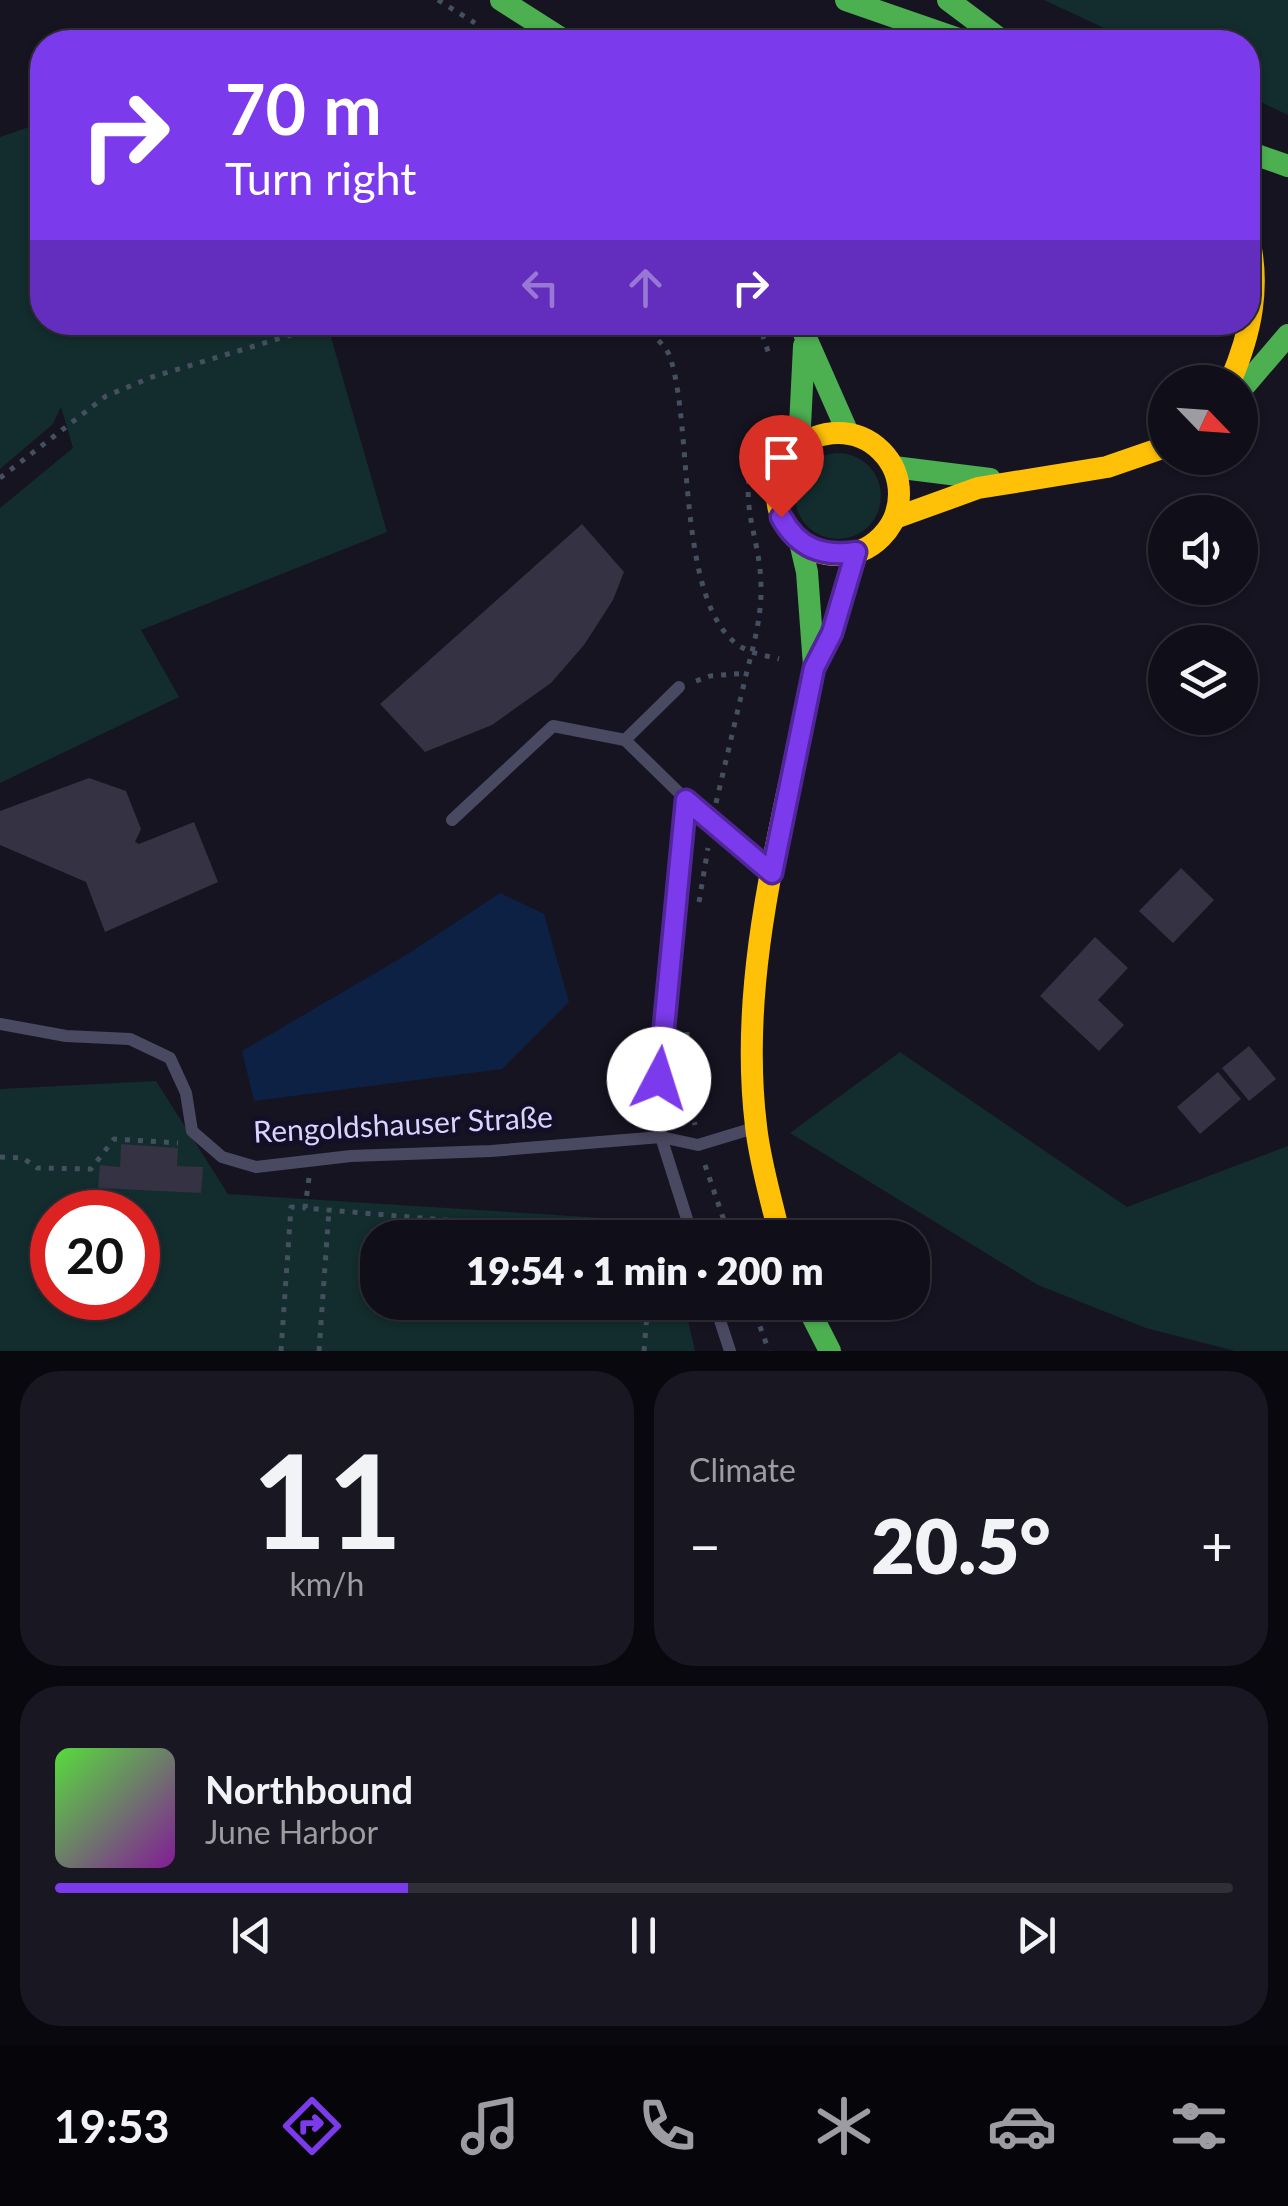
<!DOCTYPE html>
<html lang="en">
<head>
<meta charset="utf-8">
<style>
  body { margin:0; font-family:Lato,sans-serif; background:#191822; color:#f1f3f6; height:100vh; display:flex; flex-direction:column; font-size:38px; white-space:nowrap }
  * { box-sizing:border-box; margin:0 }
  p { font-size:32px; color:#9c9ca2 }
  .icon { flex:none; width:55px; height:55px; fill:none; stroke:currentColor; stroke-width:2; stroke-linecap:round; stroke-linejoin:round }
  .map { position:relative; height:1351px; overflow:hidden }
  .side { display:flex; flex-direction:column; gap:20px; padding:20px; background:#09080e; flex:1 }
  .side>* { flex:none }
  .hud { position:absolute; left:30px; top:30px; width:1230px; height:305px; border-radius:40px; box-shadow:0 2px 8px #0004,0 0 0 2px #302f38; background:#7c3aed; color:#fff; overflow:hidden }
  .needle { width:65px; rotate:115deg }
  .fabs { position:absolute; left:1148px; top:365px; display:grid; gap:20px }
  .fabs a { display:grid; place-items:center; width:110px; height:110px; border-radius:50%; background:#100f19; box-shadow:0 2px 8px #0004,0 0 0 2px #302f38; font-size:50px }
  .speed { position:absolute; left:30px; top:1190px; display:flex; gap:20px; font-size:50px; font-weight:700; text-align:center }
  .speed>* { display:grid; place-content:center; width:130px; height:130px; border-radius:50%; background:#100f19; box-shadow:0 2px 8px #0004,0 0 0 2px #302f38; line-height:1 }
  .speed .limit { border:15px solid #d22; background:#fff; color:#111 }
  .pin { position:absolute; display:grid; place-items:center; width:85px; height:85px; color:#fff; margin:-102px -42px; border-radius:50% 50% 50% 0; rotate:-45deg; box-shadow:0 0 10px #0007 }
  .pin .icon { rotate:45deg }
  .me { position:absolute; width:110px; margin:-55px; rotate:5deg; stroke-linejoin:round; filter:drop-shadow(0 0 8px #0008) }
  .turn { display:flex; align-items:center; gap:35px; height:210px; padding:0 30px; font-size:45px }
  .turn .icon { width:130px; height:130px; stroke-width:2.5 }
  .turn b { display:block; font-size:70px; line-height:85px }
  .lanes { display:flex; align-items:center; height:95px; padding:0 30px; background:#0003; justify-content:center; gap:50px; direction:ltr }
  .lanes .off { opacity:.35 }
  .big { font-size:75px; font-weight:800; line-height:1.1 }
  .side .card { flex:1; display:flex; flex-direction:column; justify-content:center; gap:15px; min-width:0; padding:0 35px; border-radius:40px; background:#191822 }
  .side .dial { align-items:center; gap:0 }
  .dial b { font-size:130px; line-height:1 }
  .song { display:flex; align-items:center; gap:30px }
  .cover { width:120px; height:120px; border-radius:15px; background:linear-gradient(135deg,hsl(110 70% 55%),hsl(290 70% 35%)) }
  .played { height:10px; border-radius:5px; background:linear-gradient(90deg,#7c3aed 30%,#302f38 30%) }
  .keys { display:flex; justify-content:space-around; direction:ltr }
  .heat { display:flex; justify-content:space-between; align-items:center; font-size:55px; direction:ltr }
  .side .tiles { flex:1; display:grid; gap:20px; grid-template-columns:1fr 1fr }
  .card:last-child { grid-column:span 2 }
  .trip { position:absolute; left:360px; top:1220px; width:570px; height:100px; border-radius:40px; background:#100f19; box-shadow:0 2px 8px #0004,0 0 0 2px #302f38; font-weight:800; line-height:100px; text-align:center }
  .menu { display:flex; height:160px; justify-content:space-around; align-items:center; background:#06060a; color:#9c9ca2 }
  .menu .icon { width:70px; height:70px }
  .menu .selected { color:#7c3aed }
  .menu b { font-size:45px; color:#f1f3f6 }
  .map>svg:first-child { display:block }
</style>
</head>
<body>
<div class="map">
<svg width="1288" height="1351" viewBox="0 0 1288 1351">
  <rect width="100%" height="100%" fill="#161421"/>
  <g fill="#132c2d" fill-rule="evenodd">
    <polygon points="1044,0 1288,0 1288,115 1248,96 1248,42 1134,42"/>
    <polygon points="42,113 42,322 384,323 331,337 387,532 141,630 179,697 0,783 0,508 73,448 61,407 53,424 0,469 0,137 35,125"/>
    <circle cx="838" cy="496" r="43"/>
    <polygon points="900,1052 1127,1207 1288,1146 1288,1351 1235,1351 1146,1328 1038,1285 790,1133"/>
    <path d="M156,1081L228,1194L666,1222L670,1237L378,1238V1302L684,1303L695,1351H0V1089ZM52,1212H138V1298H52Z"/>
  </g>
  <polygon fill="#0d2144" points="500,893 544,914 569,1002 502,1069 254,1101 242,1051 406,955"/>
  <g fill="#343243">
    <polygon points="582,524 624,572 613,600 584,645 551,683 492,725 425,752 380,704"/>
    <polygon points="89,778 126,791 141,829 135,842 139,844 194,822 218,882 105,932 86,882 0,845 0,811"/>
    <polygon points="1181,868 1214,900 1173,943 1139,911"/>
    <polygon points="1095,937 1128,968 1098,1000 1124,1025 1099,1051 1040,996"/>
    <polygon points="1249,1046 1276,1079 1249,1101 1222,1068"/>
    <polygon points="1218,1072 1241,1099 1200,1134 1177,1107"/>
    <polygon points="121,1144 178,1148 177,1166 203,1167 201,1193 98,1188 100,1165 120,1167"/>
  </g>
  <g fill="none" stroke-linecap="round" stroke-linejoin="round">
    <g stroke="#44505f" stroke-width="5" stroke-dasharray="5 8" stroke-linecap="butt">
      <polyline points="438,0 475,23"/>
      <path d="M640,322C649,332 666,345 670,357C694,428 675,610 743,648C753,654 768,656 779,659"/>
      <polyline points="758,322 769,354"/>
      <polyline points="0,478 106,396 152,377 334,322"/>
      <polyline points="696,681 710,676 747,673"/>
      <path d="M716,803C726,760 736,718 746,675C753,648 761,619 761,591C762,530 728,494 767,435"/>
      <polyline points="699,902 708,848"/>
      <polyline points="687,1032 686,1076 695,1125"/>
      <polyline points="0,1157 23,1158 37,1168 91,1169 114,1139 178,1143"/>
      <polyline points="705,1165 730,1238"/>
      <polyline points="309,1178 305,1208 653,1238"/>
      <polyline points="751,1302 769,1351"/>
      <polyline points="281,1351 291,1207 305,1208"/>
      <polyline points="319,1351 329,1210"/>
      <polyline points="644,1351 648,1302"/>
    </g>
    <g stroke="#4a4962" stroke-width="12">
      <polyline points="625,740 679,687"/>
      <polyline points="686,800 659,1079 661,1137 693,1238"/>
      <polyline points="452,820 553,726 625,740 711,824 766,868"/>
      <polyline points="0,1024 66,1036 130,1039 170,1058 186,1093 192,1131 222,1157 256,1167 351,1156 491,1151 661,1137 698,1145 754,1128"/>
      <polyline points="714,1302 730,1351"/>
    </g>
    <g stroke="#4caf50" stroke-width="22">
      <polyline points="501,0 567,42"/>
      <polyline points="846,0 967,42"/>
      <polyline points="948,0 1004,42"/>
      <polyline points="1248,152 1288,166"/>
      <polyline points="799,322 848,433"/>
      <polyline points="1240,391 1288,335"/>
      <polyline points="799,446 804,346"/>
      <polyline points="894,467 990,479"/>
      <polyline points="800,542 807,572 814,666"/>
      <polyline points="809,691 814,668 832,633 857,553"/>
      <polyline points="805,1302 830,1351"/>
    </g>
    <g stroke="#ffc107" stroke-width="22">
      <path d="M1230,382C1251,333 1261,287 1248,234"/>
      <circle cx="838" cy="494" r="61"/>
      <polyline points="895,518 978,488 1107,467 1165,447"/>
      <path d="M780,1238C772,1201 760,1164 756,1126C738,979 780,834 809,691"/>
    </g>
  </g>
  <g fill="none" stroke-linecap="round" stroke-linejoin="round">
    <g stroke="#51269a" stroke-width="25">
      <path id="route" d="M659,1079L686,800L772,873L814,668L832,633L856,552C822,557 798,548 781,517"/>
    </g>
    <use href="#route" stroke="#7c3aed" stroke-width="18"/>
  </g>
  <g text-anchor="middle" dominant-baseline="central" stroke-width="10" stroke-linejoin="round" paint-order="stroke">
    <g font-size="30" fill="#d9d4ff" stroke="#130f26">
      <text transform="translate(403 1123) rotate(-3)">Rengoldshauser Straße</text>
    </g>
  </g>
</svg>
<div class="fabs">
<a><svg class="needle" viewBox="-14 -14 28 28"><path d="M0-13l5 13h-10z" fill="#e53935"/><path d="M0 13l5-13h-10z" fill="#9c9ca2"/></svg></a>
<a><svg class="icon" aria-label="sound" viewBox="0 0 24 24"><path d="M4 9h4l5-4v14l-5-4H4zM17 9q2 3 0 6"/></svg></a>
<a><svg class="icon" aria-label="layers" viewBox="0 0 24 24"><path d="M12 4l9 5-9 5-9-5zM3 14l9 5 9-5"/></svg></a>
</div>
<div class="speed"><div class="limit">20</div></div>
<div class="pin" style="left:781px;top:517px;background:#d93025"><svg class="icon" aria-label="arrive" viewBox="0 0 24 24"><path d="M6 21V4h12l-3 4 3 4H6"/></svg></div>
<svg class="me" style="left:659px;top:1079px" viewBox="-20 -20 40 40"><circle r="19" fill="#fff"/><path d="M0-13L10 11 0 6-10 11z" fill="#7c3aed"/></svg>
<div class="trip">19:54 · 1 min · 200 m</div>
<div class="hud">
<div class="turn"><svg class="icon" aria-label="right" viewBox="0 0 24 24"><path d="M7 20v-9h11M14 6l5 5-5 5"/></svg><div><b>70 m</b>Turn right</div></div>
<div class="lanes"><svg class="icon off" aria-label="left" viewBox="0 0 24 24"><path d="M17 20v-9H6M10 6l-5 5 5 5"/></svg><svg class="icon off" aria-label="ahead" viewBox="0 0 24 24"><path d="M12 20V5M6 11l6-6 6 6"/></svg><svg class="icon" aria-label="right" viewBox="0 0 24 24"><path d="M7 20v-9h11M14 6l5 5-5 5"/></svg></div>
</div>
</div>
<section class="side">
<div class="tiles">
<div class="card dial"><b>11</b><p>km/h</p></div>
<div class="card"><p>Climate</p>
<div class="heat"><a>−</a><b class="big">20.5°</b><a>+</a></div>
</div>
<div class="card">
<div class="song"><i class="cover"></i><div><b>Northbound</b><p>June Harbor</p></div></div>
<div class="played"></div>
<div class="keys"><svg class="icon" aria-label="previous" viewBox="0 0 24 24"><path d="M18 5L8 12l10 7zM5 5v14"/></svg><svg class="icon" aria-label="pause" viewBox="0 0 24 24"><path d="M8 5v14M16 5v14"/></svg><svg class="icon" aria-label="next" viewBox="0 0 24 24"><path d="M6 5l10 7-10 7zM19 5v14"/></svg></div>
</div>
</div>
</section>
<nav class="menu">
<b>19:53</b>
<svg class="icon selected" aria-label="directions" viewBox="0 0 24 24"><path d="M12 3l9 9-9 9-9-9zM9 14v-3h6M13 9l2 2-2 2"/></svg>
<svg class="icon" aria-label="music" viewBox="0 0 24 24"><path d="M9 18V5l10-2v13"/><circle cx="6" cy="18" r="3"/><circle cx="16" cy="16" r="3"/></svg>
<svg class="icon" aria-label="phone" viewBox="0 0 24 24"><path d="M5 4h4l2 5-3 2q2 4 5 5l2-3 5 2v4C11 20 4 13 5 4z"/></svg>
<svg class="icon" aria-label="climate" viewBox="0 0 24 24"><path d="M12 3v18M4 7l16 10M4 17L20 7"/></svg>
<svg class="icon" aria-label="car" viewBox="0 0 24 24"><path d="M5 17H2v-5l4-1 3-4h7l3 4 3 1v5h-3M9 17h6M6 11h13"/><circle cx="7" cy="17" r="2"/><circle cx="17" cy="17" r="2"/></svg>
<svg class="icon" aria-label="filters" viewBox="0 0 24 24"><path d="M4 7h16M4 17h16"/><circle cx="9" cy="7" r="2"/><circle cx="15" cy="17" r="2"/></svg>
</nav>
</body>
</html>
